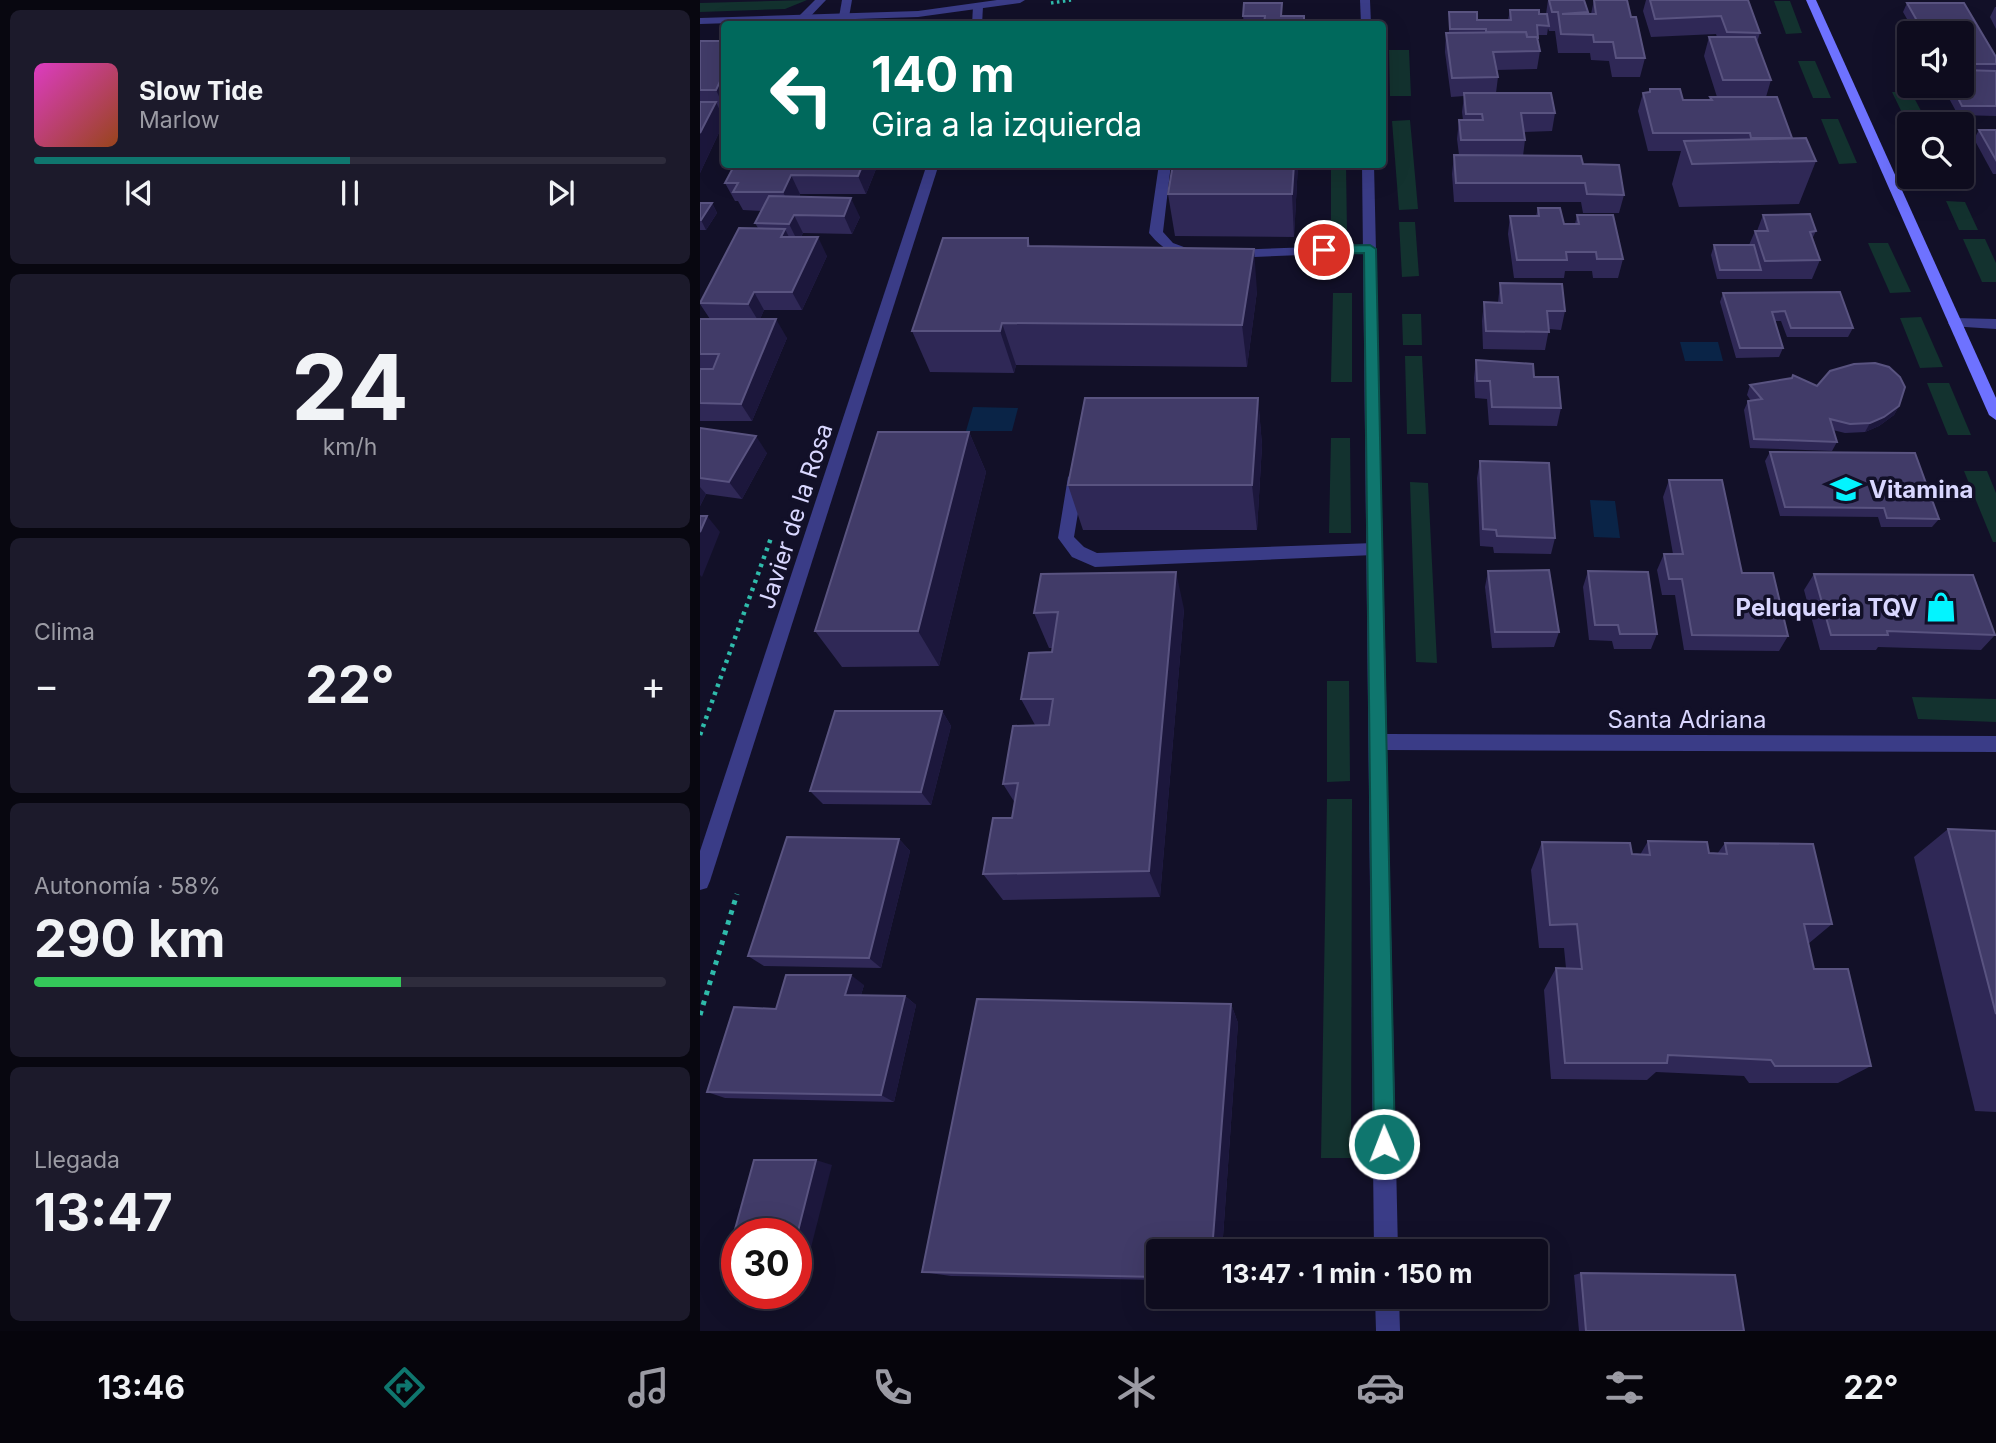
<!DOCTYPE html>
<html lang="es">
<head>
<meta charset="utf-8">
<style>
  body { margin:0; font-family:Inter,sans-serif; background:#1c1a2b; color:#f1f3f6; height:100vh; display:flex; flex-direction:column; font-size:26px; white-space:nowrap }
  * { box-sizing:border-box; margin:0 }
  p { font-size:23px; color:#9b9ba4 }
  .icon { flex:none; width:38px; height:38px; fill:none; stroke:currentColor; stroke-width:2; stroke-linecap:round; stroke-linejoin:round }
  .map { position:relative; flex:1; overflow:hidden }
  .side { display:flex; flex-direction:column; gap:10px; padding:10px; background:#080710; width:700px }
  .side>* { flex:none }
  .top-card { position:absolute; left:21px; top:21px; width:665px; height:147px; border-radius:7px; box-shadow:0 7px 28px #0002,0 0 0 2px #2e2c3c; background:#00695c; color:#fff; overflow:hidden }
  .fabs { position:absolute; left:1197px; top:21px; display:grid; gap:14px }
  .fabs a { display:grid; place-items:center; width:77px; height:77px; border-radius:7px; background:#0e0c1e; box-shadow:0 7px 28px #0002,0 0 0 2px #2e2c3c; font-size:35px }
  .speed { position:absolute; left:21px; top:1218px; display:flex; gap:14px; font-size:35px; font-weight:700; text-align:center }
  .speed>* { display:grid; place-content:center; width:91px; height:91px; border-radius:50%; background:#0e0c1e; box-shadow:0 7px 28px #0002,0 0 0 2px #2e2c3c; line-height:1 }
  .speed .limit { border:10px solid #d22; background:#fff; color:#111 }
  .pin { position:absolute; display:grid; place-items:center; width:60px; height:60px; color:#fff; margin:-30px; border:4px solid #fff; border-radius:50%; box-shadow:0 2px 7px #0007 }
  .me { position:absolute; width:77px; margin:-38px; rotate:359deg; stroke-linejoin:round; filter:drop-shadow(0 0 5px #0008) }
  .turn { display:flex; align-items:center; gap:24px; height:147px; padding:0 35px; font-size:32px }
  .turn .icon { width:91px; height:91px; stroke-width:2.5 }
  .turn b { display:block; font-size:49px; line-height:60px }
  .big { font-size:52px; font-weight:700; line-height:1.1 }
  .side .widget { flex:1; display:flex; flex-direction:column; justify-content:center; gap:10px; min-width:0; padding:0 24px; border-radius:10px; background:#1c1a2b }
  .side .dial { align-items:center; gap:0 }
  .dial b { font-size:91px; line-height:1 }
  .song { display:flex; align-items:center; gap:21px }
  .cover { width:84px; height:84px; border-radius:10px; background:linear-gradient(135deg,hsl(310 70% 55%),hsl(20 70% 35%)) }
  .played { height:7px; border-radius:4px; background:linear-gradient(90deg,#0f766e 50%,#2e2c3c 50%) }
  .keys { display:flex; justify-content:space-around; direction:ltr }
  .heat { display:flex; justify-content:space-between; align-items:center; font-size:38px; direction:ltr }
  .charge { height:10px; border-radius:5px; background:linear-gradient(90deg,#34c759 58%,#2e2c3c 0) }
  .trip { position:absolute; left:446px; top:1239px; width:402px; height:70px; border-radius:7px; background:#0e0c1e; box-shadow:0 7px 28px #0002,0 0 0 2px #2e2c3c; font-weight:700; line-height:70px; text-align:center }
  .tabs { display:flex; height:112px; justify-content:space-around; align-items:center; background:#06050c; color:#9b9ba4 }
  .tabs .icon { width:49px; height:49px }
  .tabs .active { color:#0f766e }
  .tabs b { font-size:32px; color:#f1f3f6 }
  main { display:flex; flex:1; min-height:0 }
  .map>svg:first-child { display:block }
</style>
</head>
<body>
<main>
<section class="side">
<div class="widget">
<div class="song"><i class="cover"></i><div><b>Slow Tide</b><p>Marlow</p></div></div>
<div class="played"></div>
<div class="keys"><svg class="icon" aria-label="previous" viewBox="0 0 24 24"><path d="M18 5L8 12l10 7zM5 5v14"/></svg><svg class="icon" aria-label="pause" viewBox="0 0 24 24"><path d="M8 5v14M16 5v14"/></svg><svg class="icon" aria-label="next" viewBox="0 0 24 24"><path d="M6 5l10 7-10 7zM19 5v14"/></svg></div>
</div>
<div class="widget dial"><b>24</b><p>km/h</p></div>
<div class="widget"><p>Clima</p>
<div class="heat"><a>−</a><b class="big">22°</b><a>+</a></div>
</div>
<div class="widget"><p>Autonomía · 58%</p><b class="big">290 km</b><div class="charge"></div></div>
<div class="widget"><p>Llegada</p><b class="big">13:47</b></div>
</section>
<div class="map">
<svg width="1296" height="1331" viewBox="0 0 1296 1331">
  <rect width="100%" height="100%" fill="#121028"/>
  <g fill="#13322f">
    <polygon points="107,0 85,9 0,12 0,3"/>
    <polygon points="1074,1 1090,1 1102,33 1086,34"/>
    <polygon points="689,50 709,50 711,96 690,96"/>
    <polygon points="1098,61 1115,61 1131,98 1113,98"/>
    <polygon points="1192,92 1211,92 1228,124 1209,124 1209,127"/>
    <polygon points="1121,119 1138,119 1157,163 1139,164"/>
    <polygon points="710,120 718,209 699,210 692,121"/>
    <polygon points="631,165 646,165 647,234 631,235"/>
    <polygon points="1246,201 1265,202 1278,230 1259,230"/>
    <polygon points="699,222 715,222 719,276 702,277"/>
    <polygon points="1263,239 1285,239 1296,263 1296,282 1282,282"/>
    <polygon points="1168,243 1188,243 1211,292 1190,293"/>
    <polygon points="633,293 652,293 652,382 631,382"/>
    <polygon points="702,314 721,314 722,345 703,345"/>
    <polygon points="1221,317 1243,367 1220,368 1200,318"/>
    <polygon points="705,356 722,356 726,434 707,434"/>
    <polygon points="1227,383 1249,383 1271,435 1248,435"/>
    <polygon points="631,438 650,438 651,533 629,533"/>
    <polygon points="1264,471 1287,471 1296,493 1296,542 1293,542"/>
    <polygon points="710,482 728,483 737,663 716,662"/>
    <polygon points="627,681 649,681 650,781 627,782"/>
    <polygon points="1212,697 1296,699 1296,722 1218,719"/>
    <polygon points="627,799 652,799 651,1158 621,1158"/>
  </g>
  <g fill="#0a2447">
    <polygon points="980,342 1018,342 1023,361 985,361"/>
    <polygon points="273,407 318,408 312,431 266,431"/>
    <polygon points="890,500 915,501 920,538 894,537"/>
  </g>
  <g fill="none" stroke-linecap="round" stroke-linejoin="round">
    <polyline stroke="#2fbbab" stroke-width="3.5" stroke-dasharray="2.5 3.5" stroke-linecap="butt" points="351,3 371,0"/>
    <polyline stroke="#2fbbab" stroke-width="4.5" stroke-dasharray="3.5 5" stroke-linecap="butt" points="0,735 71,538"/>
    <polyline stroke="#2fbbab" stroke-width="5" stroke-dasharray="4.5 6" stroke-linecap="butt" points="0,1015 37,894"/>
    <g fill="#3a3c87" fill-rule="evenodd">
      <polygon points="115,0 126,0 106,21 98,21 98,17"/>
      <polygon points="142,0 152,0 149,17 144,20 139,17"/>
      <path d="M459,164H471L463,232L473,243L500,253V259C481,262 460,247 449,233Z"/>
      <polygon points="669,245 674,246 674,252 530,258 523,254 530,250"/>
      <polygon points="376,471 384,477 374,537 384,547 397,553 674,543 682,549 674,555 395,567 372,557 358,538 368,477"/>
    </g>
    <g fill="#3a3c87" fill-rule="evenodd">
      <polygon points="660,0 670,0 671,24 661,24"/>
      <polygon points="278,4 283,7 282,24 272,24 273,7"/>
      <polygon points="227,164 239,164 10,881 7,888 0,890 0,851"/>
      <polygon points="662,164 674,164 687,734 1296,736 1296,752 687,750 698,1251 674,1251"/>
      <polygon points="1255,318 1296,319 1296,329 1250,326 1248,323"/>
      <polygon points="675,1297 699,1297 700,1331 676,1331"/>
    </g>
    <polygon fill="#3a3c87" fill-rule="evenodd" points="297,0 325,0 320,3 218,17 0,24 0,18 218,11"/>
    <polygon fill="#6e72ff" fill-rule="evenodd" points="1106,0 1116,0 1296,398 1296,420 1289,415"/>
  </g>
  <g fill="#2f2856">
    <polygon points="848,0 888,12 887,14 891,14 894,0 931,17 945,58 940,77 912,77 909,61 891,60 890,53 858,53 855,31 849,31 848,28 847,35 838,35 838,41 840,51 837,69 796,70 798,77 796,93 855,113 852,131 824,132 825,140 823,156 883,164 924,195 919,213 883,213 881,202 754,202 752,174 754,155 759,155 757,139 759,120 763,120 762,112 764,96 751,97 745,52 746,33 749,33 749,12 777,20 808,20 810,10 846,14"/>
    <polygon points="946,0 1048,0 1060,33 1057,42 1071,80 1066,97 1092,139 1116,161 1099,204 979,207 972,184 981,151 948,151 938,111 943,93 949,92 950,89 983,100 1009,100 1010,97 1017,97 1004,56 1009,37 1017,37 1016,34 951,37 943,11"/>
    <polygon points="1207,3 1264,3 1296,57 1296,116 1258,115 1245,91 1248,86 1262,86 1262,33 1215,33 1203,12"/>
    <polygon points="1295,7 1296,7 1296,29 1290,17"/>
    <polygon points="543,16 582,16 604,24 544,24"/>
    <polygon points="0,41 24,41 24,108 19,109 24,119 24,122 0,173"/>
    <polygon points="1279,130 1296,130 1296,174 1293,174 1274,139"/>
    <polygon points="178,164 166,194 100,194 99,197 160,217 152,234 103,233 101,237 127,256 102,310 64,310 60,319 87,338 52,421 0,421 0,319 10,319 0,304 58,228 55,223 62,211 43,210 38,201 35,201 25,183"/>
    <polygon points="473,164 598,164 594,237 475,236 468,194"/>
    <polygon points="0,203 12,203 17,213 6,230 0,230"/>
    <polygon points="838,208 864,224 875,224 877,215 923,259 918,278 893,278 892,271 865,271 864,278 814,278 808,234 810,216 836,216"/>
    <polygon points="1063,215 1116,231 1112,239 1120,260 1112,279 1017,279 1011,255 1014,245 1049,245 1055,231 1057,231"/>
    <polygon points="328,238 330,246 557,291 547,367 316,365 314,373 230,372 212,331"/>
    <polygon points="800,283 865,311 861,330 849,329 845,350 783,349 782,321 784,302 798,303"/>
    <polygon points="1023,293 1153,328 1148,337 1087,337 1081,321 1075,321 1083,348 1079,357 1036,358 1020,302"/>
    <polygon points="776,360 834,377 861,408 857,426 789,425 787,399 775,398 774,378"/>
    <polygon points="1050,385 1117,386 1199,406 1194,415 1179,426 1165,432 1145,433 1133,430 1137,442 1132,451 1050,448 1044,410 1048,401 1051,401 1047,395"/>
    <polygon points="558,398 562,445 557,530 383,530 368,485"/>
    <polygon points="0,428 67,453 42,499 6,494 0,506"/>
    <polygon points="269,432 286,472 239,666 142,667 115,631"/>
    <polygon points="1070,452 1239,519 1232,527 1181,527 1178,517 1080,516 1065,461"/>
    <polygon points="780,461 855,538 851,554 794,553 793,547 780,546 777,478"/>
    <polygon points="969,480 1042,573 1088,636 1079,651 984,650 975,595 962,595 957,570 964,554 973,554 963,497"/>
    <polygon points="788,571 859,632 854,647 792,648 785,587"/>
    <polygon points="888,571 957,634 951,649 914,649 912,641 889,640 883,587"/>
    <polygon points="1114,574 1295,635 1281,650 1178,647 1176,650 1120,650 1104,590"/>
    <polygon points="484,609 460,897 303,900 283,874 312,818 315,803 303,784 335,725 321,699 352,652 353,648 349,648 334,613"/>
    <polygon points="242,711 251,726 231,805 123,804 110,791"/>
    <polygon points="1248,829 1296,831 1296,1112 1275,1111 1214,857"/>
    <polygon points="199,839 210,851 181,968 64,966 48,956"/>
    <polygon points="948,841 1009,853 1017,854 1025,843 1132,924 1108,944 1114,969 1171,1066 1138,1083 1049,1083 1044,1076 956,1072 947,1080 851,1079 844,990 856,968 866,968 864,948 839,948 831,870 842,842 932,854 940,855"/>
    <polygon points="164,985 161,995 205,996 216,1005 194,1102 25,1098 7,1092 76,1009"/>
    <polygon points="531,1004 538,1023 522,1251 458,1251 458,1280 251,1276 222,1272"/>
    <polygon points="881,1273 1044,1331 879,1331 874,1275"/>
  </g>
  <g fill="#1c173c">
    <polygon points="24,73 24,107 16,90"/>
    <polygon points="16,102 24,119 24,122 0,173 0,133"/>
    <polygon points="163,164 178,164 166,194 158,176"/>
    <polygon points="594,164 598,164 594,237 592,194"/>
    <polygon points="91,175 100,194 92,211 83,192"/>
    <polygon points="151,198 160,217 152,234 144,216"/>
    <polygon points="12,203 17,213 6,230 1,220"/>
    <polygon points="94,215 103,233 98,242 89,224"/>
    <polygon points="85,229 94,247 81,237"/>
    <polygon points="118,237 127,256 102,310 92,292"/>
    <polygon points="554,249 557,291 547,367 542,325"/>
    <polygon points="54,292 64,310 59,322 48,304"/>
    <polygon points="76,319 87,338 52,421 41,404"/>
    <polygon points="302,323 316,365 314,373 300,331"/>
    <polygon points="558,398 562,445 557,530 552,485"/>
    <polygon points="1199,406 1194,415 1179,426 1165,432 1170,423"/>
    <polygon points="269,432 286,472 239,666 218,631"/>
    <polygon points="56,436 67,453 42,499 29,482"/>
    <polygon points="0,487 6,494 0,506"/>
    <polygon points="7,516 20,532 2,577 0,575 0,532"/>
    <polygon points="476,572 484,609 460,897 449,871"/>
    <polygon points="242,711 251,726 231,805 221,792"/>
    <polygon points="199,839 210,851 181,968 169,958"/>
    <polygon points="151,975 164,985 158,1004 145,995"/>
    <polygon points="205,996 216,1005 194,1102 181,1095"/>
    <polygon points="531,1004 538,1023 522,1251 512,1251"/>
    <polygon points="116,1160 132,1165 104,1275 96,1274 96,1239"/>
  </g>
  <g fill="#413b68" stroke="#595380" stroke-width="2">
    <polygon points="849,0 884,0 888,12 862,14 896,14 894,0 927,0 931,17 936,17 945,58 916,58 913,42 894,42 893,35 861,34 858,12 852,12"/>
    <polygon points="950,0 1048,0 1060,33 1027,32 1021,16 955,19"/>
    <polygon points="544,3 582,3 581,16 604,16 604,24 564,24 565,16 543,16"/>
    <polygon points="1207,3 1264,3 1296,57 1296,64 1262,64 1262,33 1224,33"/>
    <polygon points="810,10 839,10 839,14 847,14 849,26 837,25 838,38 827,37 826,32 786,32 786,29 750,29 749,12 777,12 777,20 811,20"/>
    <polygon points="826,32 827,37 837,37 840,51 793,52 798,77 752,78 746,33"/>
    <polygon points="1009,37 1055,37 1071,80 1023,80"/>
    <polygon points="0,41 24,41 24,73 16,90 0,90"/>
    <polygon points="1262,70 1296,71 1296,106 1262,106 1252,86 1262,86"/>
    <polygon points="950,89 980,89 983,100 1012,100 1010,97 1077,97 1092,138 1051,138 1050,133 953,133 943,93 950,92"/>
    <polygon points="764,93 851,93 855,113 821,113 825,140 761,140 759,120 783,120 782,114 766,114"/>
    <polygon points="0,102 16,102 0,133"/>
    <polygon points="1279,130 1296,130 1296,160"/>
    <polygon points="1106,138 1116,161 992,164 984,141"/>
    <polygon points="754,155 881,156 883,164 919,165 924,195 887,194 885,183 756,183"/>
    <polygon points="35,164 163,164 158,176 91,175 83,192 33,192 38,183 25,183"/>
    <polygon points="473,164 594,164 592,194 468,194"/>
    <polygon points="69,196 151,198 144,216 94,215 89,224 55,223"/>
    <polygon points="0,203 12,203 1,220 0,220"/>
    <polygon points="838,208 860,208 864,224 879,224 877,215 913,215 923,259 897,259 896,252 866,252 867,260 817,260 810,216 839,216"/>
    <polygon points="1110,214 1116,231 1110,232 1120,260 1065,261 1055,231 1068,231 1063,215"/>
    <polygon points="39,228 85,229 81,237 118,237 92,292 54,292 48,304 0,303"/>
    <polygon points="243,238 328,238 328,246 554,249 542,325 302,323 300,331 212,331"/>
    <polygon points="1014,245 1054,245 1061,270 1020,270"/>
    <polygon points="800,283 862,284 865,311 847,311 849,332 786,331 784,302 802,303"/>
    <polygon points="1140,292 1153,328 1091,328 1085,311 1072,312 1083,348 1040,348 1023,293"/>
    <polygon points="0,319 76,319 41,404 0,403 0,369 13,369 19,354 0,354"/>
    <polygon points="776,360 833,364 834,377 858,377 861,408 792,407 790,381 777,381"/>
    <polygon points="1175,363 1189,367 1200,377 1205,387 1199,406 1184,417 1170,423 1150,424 1130,419 1137,442 1054,439 1048,401 1062,399 1050,385 1092,378 1093,375 1117,386 1130,371 1154,364"/>
    <polygon points="385,398 558,398 552,485 368,485"/>
    <polygon points="0,428 56,436 29,482 0,478"/>
    <polygon points="178,432 269,432 218,631 115,631"/>
    <polygon points="1070,452 1215,453 1239,519 1187,518 1184,508 1085,507"/>
    <polygon points="780,461 849,463 855,538 797,536 796,530 783,529"/>
    <polygon points="969,480 1022,480 1042,573 1073,573 1088,636 992,635 982,579 969,579 964,554 983,554"/>
    <polygon points="0,516 7,516 0,532"/>
    <polygon points="849,570 859,632 795,632 788,571"/>
    <polygon points="888,571 948,572 957,634 920,634 918,625 895,625"/>
    <polygon points="476,572 449,871 283,874 293,818 312,818 318,783 303,784 313,726 349,725 353,699 321,699 329,653 352,652 358,612 334,613 341,574"/>
    <polygon points="1114,574 1273,575 1295,635 1187,631 1188,635 1131,635"/>
    <polygon points="135,711 242,711 221,792 110,791"/>
    <polygon points="1248,829 1296,831 1296,1014"/>
    <polygon points="87,837 199,839 169,958 48,956"/>
    <polygon points="948,841 1007,842 1009,853 1027,854 1025,843 1113,844 1132,924 1104,924 1114,969 1148,969 1171,1066 1075,1066 1071,1060 968,1055 967,1063 865,1063 856,968 882,969 877,924 850,925 842,842 930,843 932,854 950,855"/>
    <polygon points="86,975 151,975 145,995 205,996 181,1095 7,1092 34,1007 76,1009"/>
    <polygon points="277,999 531,1004 512,1251 458,1251 458,1277 222,1272"/>
    <polygon points="54,1160 116,1160 96,1239 96,1234 37,1234 37,1273 23,1273"/>
    <polygon points="881,1273 1035,1275 1044,1331 886,1331"/>
  </g>
  <polygon fill="#0f766e" stroke="#0a4d48" stroke-width="2" points="670,245 676,249 695,1144 692,1151 684,1154 677,1151 674,1144 664,253 624,254 618,250 624,246"/>
  <defs>
    <g id="school-bare" transform="scale(2.415)"><path d="M0-5L7-2L0 1L-7-2ZM-4 1L0 2.5L4 1V4Q0 6-4 4Z" fill="#03f4ff" stroke="#121028" stroke-width="2.5" paint-order="stroke"/></g>
    <g id="shop-bare" transform="scale(2.415)"><path d="M-5-2.5h2.3a2.7 3.5 0 0 1 5.4 0H5L5.5 6h-11ZM-1.5-2.5h3a1.5 2.3 0 0 0-3 0Z" fill="#03f4ff" stroke="#121028" stroke-width="2.5" paint-order="stroke"/></g>
  </defs>
  <g fill-rule="evenodd">
    <use href="#school-bare" x="1146" y="489"/>
    <use href="#shop-bare" x="1241" y="607"/>
  </g>
  <g text-anchor="middle" dominant-baseline="central" stroke-width="7" stroke-linejoin="round" paint-order="stroke">
    <g font-size="24" font-weight="bold" fill="#d9d7ff" stroke="#121028" text-anchor="start">
      <text x="1169" y="489">Vitamina</text>
      <text x="1218" y="607" text-anchor="end">Peluqueria TQV</text>
    </g>
    <g font-size="24" fill="#d9d7ff" stroke="#121028">
      <text transform="translate(95 516) rotate(-72)">Javier de la Rosa</text>
      <text x="987" y="719">Santa Adriana</text>
    </g>
  </g>
</svg>
<div class="fabs">
<a><svg class="icon" aria-label="sound" viewBox="0 0 24 24"><path d="M4 9h4l5-4v14l-5-4H4zM17 9q2 3 0 6"/></svg></a>
<a><svg class="icon" aria-label="search" viewBox="0 0 24 24"><circle cx="10" cy="10" r="6"/><path d="M15 15l6 6"/></svg></a>
</div>
<div class="speed"><div class="limit">30</div></div>
<div class="pin" style="left:624px;top:250px;background:#d93025"><svg class="icon" aria-label="arrive" viewBox="0 0 24 24"><path d="M6 21V4h12l-3 4 3 4H6"/></svg></div>
<svg class="me" style="left:684px;top:1144px" viewBox="-20 -20 40 40"><circle r="17" fill="#0f766e" stroke="#fff" stroke-width="3"/><path d="M0-11L8 9 0 5-8 9z" fill="#fff"/></svg>
<div class="trip">13:47 · 1 min · 150 m</div>
<div class="top-card">
<div class="turn"><svg class="icon" aria-label="left" viewBox="0 0 24 24"><path d="M17 20v-9H6M10 6l-5 5 5 5"/></svg><div><b>140 m</b>Gira a la izquierda</div></div>
</div>
</div>
</main>
<nav class="tabs">
<b>13:46</b>
<svg class="icon active" aria-label="directions" viewBox="0 0 24 24"><path d="M12 3l9 9-9 9-9-9zM9 14v-3h6M13 9l2 2-2 2"/></svg>
<svg class="icon" aria-label="music" viewBox="0 0 24 24"><path d="M9 18V5l10-2v13"/><circle cx="6" cy="18" r="3"/><circle cx="16" cy="16" r="3"/></svg>
<svg class="icon" aria-label="phone" viewBox="0 0 24 24"><path d="M5 4h4l2 5-3 2q2 4 5 5l2-3 5 2v4C11 20 4 13 5 4z"/></svg>
<svg class="icon" aria-label="climate" viewBox="0 0 24 24"><path d="M12 3v18M4 7l16 10M4 17L20 7"/></svg>
<svg class="icon" aria-label="car" viewBox="0 0 24 24"><path d="M5 17H2v-5l4-1 3-4h7l3 4 3 1v5h-3M9 17h6M6 11h13"/><circle cx="7" cy="17" r="2"/><circle cx="17" cy="17" r="2"/></svg>
<svg class="icon" aria-label="filters" viewBox="0 0 24 24"><path d="M4 7h16M4 17h16"/><circle cx="9" cy="7" r="2"/><circle cx="15" cy="17" r="2"/></svg>
<b>22°</b>
</nav>
</body>
</html>
